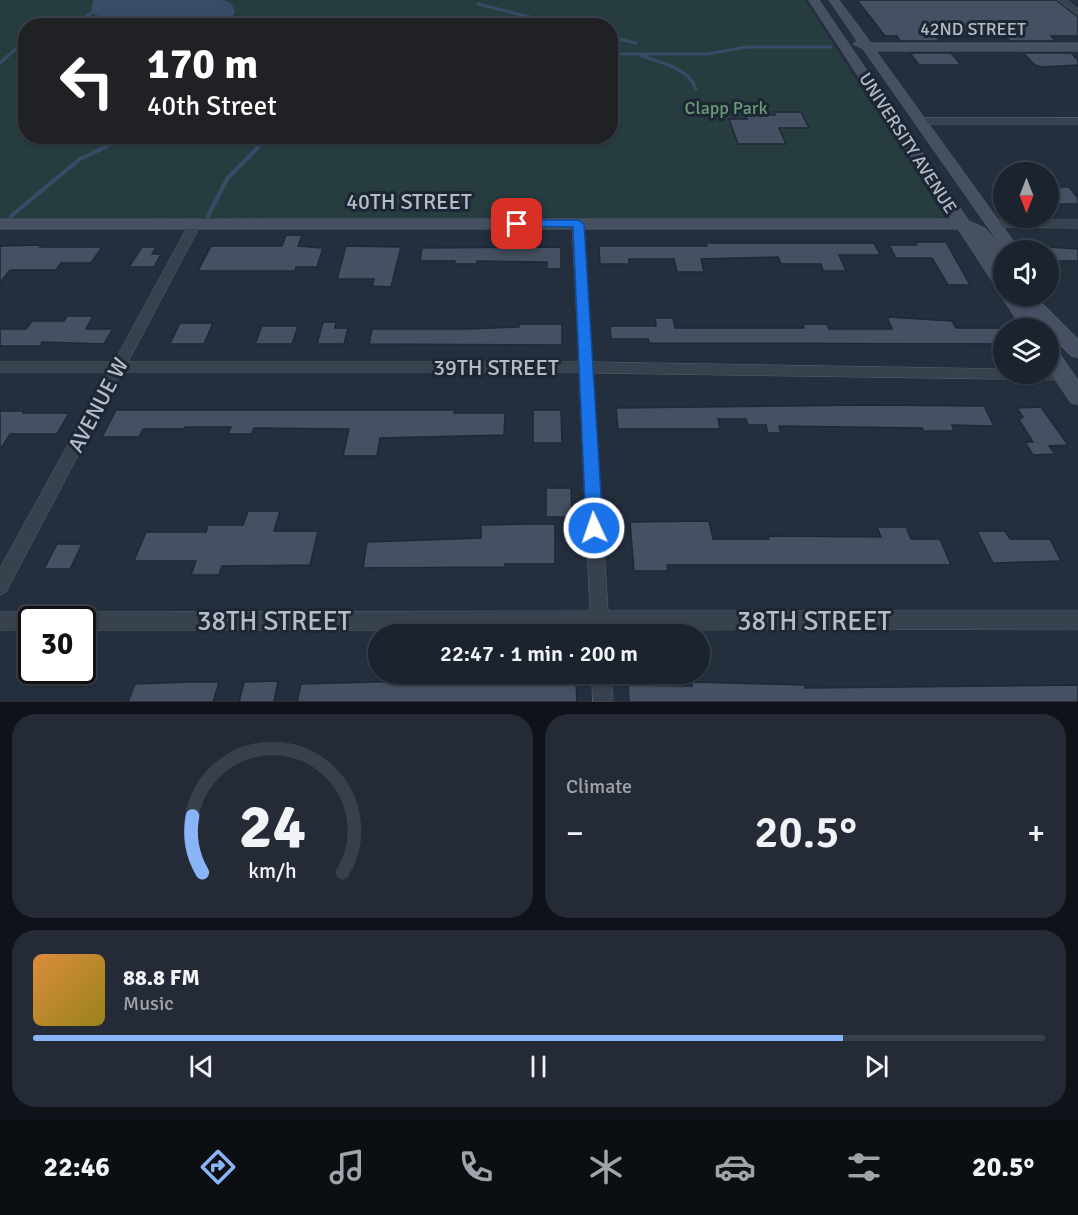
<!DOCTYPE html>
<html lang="en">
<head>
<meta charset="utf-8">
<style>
  body { margin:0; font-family:Signika,sans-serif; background:#242b36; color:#f1f3f6; height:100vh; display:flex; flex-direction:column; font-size:22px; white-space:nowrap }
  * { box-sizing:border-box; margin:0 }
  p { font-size:20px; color:#a0a4aa }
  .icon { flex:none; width:33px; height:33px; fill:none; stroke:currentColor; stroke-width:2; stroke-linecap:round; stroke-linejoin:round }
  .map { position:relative; height:702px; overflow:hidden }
  .drawer { display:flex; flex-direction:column; gap:12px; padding:12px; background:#0f1319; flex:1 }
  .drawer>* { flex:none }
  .hud { position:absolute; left:18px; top:18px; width:600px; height:126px; border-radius:24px; box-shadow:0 2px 4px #0004,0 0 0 2px #39404a; background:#202124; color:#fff; overflow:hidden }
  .needle { width:39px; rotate:180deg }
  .tools { position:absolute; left:993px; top:162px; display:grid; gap:12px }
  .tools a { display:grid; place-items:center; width:66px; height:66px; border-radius:50%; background:#1b232e; box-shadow:0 2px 4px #0004,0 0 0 2px #39404a; font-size:30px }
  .speed { position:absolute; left:18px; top:606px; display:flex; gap:12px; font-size:30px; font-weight:700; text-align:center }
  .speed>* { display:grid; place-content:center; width:78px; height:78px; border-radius:50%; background:#1b232e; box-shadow:0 2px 4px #0004,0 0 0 2px #39404a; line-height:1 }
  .speed .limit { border:3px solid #111; border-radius:9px; background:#fff; color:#111 }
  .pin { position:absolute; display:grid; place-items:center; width:51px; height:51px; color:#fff; margin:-26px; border-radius:12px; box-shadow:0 3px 9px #0006 }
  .me { position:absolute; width:66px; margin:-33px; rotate:357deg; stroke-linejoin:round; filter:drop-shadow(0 0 4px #0008) }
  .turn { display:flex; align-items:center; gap:21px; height:126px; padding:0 30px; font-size:27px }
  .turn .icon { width:78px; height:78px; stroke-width:2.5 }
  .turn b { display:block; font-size:42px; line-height:51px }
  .big { font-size:45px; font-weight:600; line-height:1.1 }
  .drawer .card { flex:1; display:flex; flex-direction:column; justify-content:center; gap:9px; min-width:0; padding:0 21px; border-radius:24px; background:#242b36 }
  .drawer .dial { align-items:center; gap:0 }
  .dial svg { height:156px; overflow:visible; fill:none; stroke:#39404a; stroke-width:7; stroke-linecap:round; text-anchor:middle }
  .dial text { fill:#f1f3f6; stroke:none }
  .song { display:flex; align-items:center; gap:18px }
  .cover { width:72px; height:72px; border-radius:9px; background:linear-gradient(135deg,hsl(30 70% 55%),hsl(50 70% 35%)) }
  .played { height:6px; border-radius:3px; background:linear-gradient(90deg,#8ab4f8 80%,#39404a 80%) }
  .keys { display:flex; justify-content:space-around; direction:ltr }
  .heat { display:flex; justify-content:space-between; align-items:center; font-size:33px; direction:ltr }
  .drawer .tiles { flex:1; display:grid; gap:12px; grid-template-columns:1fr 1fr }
  .card:last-child { grid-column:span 2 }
  .trip { position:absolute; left:368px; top:624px; width:342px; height:60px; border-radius:30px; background:#1b232e; box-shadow:0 2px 4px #0004,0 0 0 2px #39404a; font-weight:600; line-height:60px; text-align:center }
  .menu { display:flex; height:96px; justify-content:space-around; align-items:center; background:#0b0e12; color:#a0a4aa }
  .menu .icon { width:42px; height:42px }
  .menu .on { color:#8ab4f8 }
  .menu b { font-size:27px; color:#f1f3f6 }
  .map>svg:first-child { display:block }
</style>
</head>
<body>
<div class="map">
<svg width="1078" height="702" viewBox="0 0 1078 702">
  <rect width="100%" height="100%" fill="#242f3e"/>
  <path fill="#263c3f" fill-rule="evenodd" d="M0,0H805L944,216L941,219L0,218ZM26,26H610V136H26Z"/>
  <polygon fill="#394c67" points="93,0 223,0 231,3 235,11 231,21 232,25 115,25 109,20 91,13"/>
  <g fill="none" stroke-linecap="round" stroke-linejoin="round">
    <g stroke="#394c67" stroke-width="3">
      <polyline points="478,4 566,26"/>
      <polyline points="72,26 91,13"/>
      <polyline points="610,37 636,43"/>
      <polyline points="610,54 708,54 746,47 831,47"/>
      <path d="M640,55C660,63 688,67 696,89"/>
      <polyline points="0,63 26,40"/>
    </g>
    <g stroke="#394c67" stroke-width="4">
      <polyline points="11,216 80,159 128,136"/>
      <polyline points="208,216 227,179 269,136"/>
    </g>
  </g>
  <g fill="#455162" stroke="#1f2835" stroke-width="1.5">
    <polygon points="857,0 1056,0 1078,17 1078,36 1051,36 1056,41 1010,41 1005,36 935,36 940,41 900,41 897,36 885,36"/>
    <polygon points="910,53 951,53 961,65 919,65"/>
    <polygon points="1023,53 1071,53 1078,60 1078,65 1042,67 1035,65"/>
    <polygon points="774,112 801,112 809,128 779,128 786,144 738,144 729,119 747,119 745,115 775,115"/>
    <polygon points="1049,187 1069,187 1078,198 1078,204 1048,204 1048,191 1052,191"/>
    <polygon points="286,235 302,235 298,246 323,248 317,267 296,267 295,271 198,271 211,246 282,246"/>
    <polygon points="915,242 946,242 970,285 948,285 932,258 896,258 889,245 917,245"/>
    <polygon points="706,243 874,243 880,255 839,255 846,271 823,271 821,264 781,264 778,257 701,259 704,272 677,272 674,259 629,259 629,264 600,264 599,246 707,246"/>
    <polygon points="42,245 40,247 102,247 91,263 61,263 56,270 10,270 0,283 0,246"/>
    <polygon points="346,246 401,247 391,287 372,286 374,279 337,279"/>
    <polygon points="142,247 156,247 152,254 161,254 154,267 129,267"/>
    <polygon points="561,247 561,269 547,269 547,262 477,261 477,264 454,264 455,261 420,261 422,248"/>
    <polygon points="1048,247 1078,249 1078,261 1048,261"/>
    <polygon points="67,316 93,316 86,329 113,329 104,344 42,342 40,346 0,346 0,329 26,329 32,321 64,321"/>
    <polygon points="887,317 952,321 956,328 999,328 1004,336 1004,344 649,343 648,339 611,339 610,326 656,326 655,318 673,318 675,328 804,328 803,324 827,324 829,329 892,329"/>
    <polygon points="323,322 336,322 335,328 348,328 344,344 317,344"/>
    <polygon points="180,323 213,323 204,344 170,344"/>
    <polygon points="519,324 562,324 562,345 369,344 372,329 468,329 519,327"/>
    <polygon points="262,326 298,326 292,344 255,344"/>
    <polygon points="867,405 984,406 994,426 952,425 954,431 924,431 922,428 779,426 781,433 768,433 766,425 748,425 746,419 718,419 720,429 618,429 616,408"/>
    <polygon points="1041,407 1068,445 1049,446 1055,454 1033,455 1025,442 1033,442 1019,420 1023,417 1017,408"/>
    <polygon points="116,410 455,410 454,413 505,413 504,435 380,438 377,456 343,456 349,429 254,428 252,434 228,434 231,427 185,427 184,429 143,429 139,437 102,437"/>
    <polygon points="533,410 561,410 562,443 533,443"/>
    <polygon points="0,411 24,411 23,413 69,413 57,434 10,434 0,450"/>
    <polygon points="546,488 571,488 572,517 546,517"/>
    <polygon points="248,511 280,511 274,531 318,531 310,565 222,566 219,575 191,575 196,561 134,561 146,532 206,532 208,525 243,525"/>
    <polygon points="709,521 713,539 769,539 768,536 881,537 877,527 906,527 911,539 940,539 951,565 667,565 668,571 634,571 630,522"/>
    <polygon points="528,524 555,524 555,564 505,564 505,567 363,568 367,542 481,538 481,525"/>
    <polygon points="977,531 1005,531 1010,539 1050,539 1061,561 993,563"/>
    <polygon points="57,544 82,544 70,569 44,569"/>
    <polygon points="278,681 274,702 239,702 244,682"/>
    <polygon points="413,681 576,682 577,702 297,702 301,684"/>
    <polygon points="190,682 219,682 213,702 128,702 135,684"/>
    <polygon points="692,682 805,685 805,688 1078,685 1078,702 629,702 628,685 692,686"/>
  </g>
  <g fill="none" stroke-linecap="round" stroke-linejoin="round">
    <g stroke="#565f6c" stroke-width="1">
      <g id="street">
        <polygon points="1058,0 1067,0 1078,9 1078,15"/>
        <polygon points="1078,118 1078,124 919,124 914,121 919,118"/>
        <polygon points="195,220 201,224 128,362 579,362 572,224 578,220 584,224 592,362 1004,369 1004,374 1048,374 1048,369 1069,371 1071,375 1069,379 1064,380 593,373 608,611 1078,611 1078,629 609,630 609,634 591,634 591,630 82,630 82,620 73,620 76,615 82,612 590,611 579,372 122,372 6,592 0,595 0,568 108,372 0,372 0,362 114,362 189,224"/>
        <polygon points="993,220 1078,220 1078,228 989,227 987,224"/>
        <polygon points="0,612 32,612 38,615 41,620 32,620 32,630 0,630"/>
        <polygon points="592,674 611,674 613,702 593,702"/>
      </g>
    </g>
    <g stroke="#565f6c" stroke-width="1">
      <g id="secondary">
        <polygon points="809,0 819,0 969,221 985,228 1003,249 863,49 853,44 857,41 829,0 839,0 871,43 1078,43 1078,51 876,51 1020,250 1004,250 1004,268 1000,267 1004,272 1004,296 1035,296 1078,339 1078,358 1071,356 1048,333 1048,328 1044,328 1039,323 1041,328 1022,328 1001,296 1003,292 998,290 958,229 0,229 0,219 951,219"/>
        <polygon points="1048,345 1055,347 1078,380 1078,405 1071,403 1048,369"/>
      </g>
    </g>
    <use href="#street" fill="#38414e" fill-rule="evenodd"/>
    <use href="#secondary" fill="#465061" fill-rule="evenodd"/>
  </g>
  <polygon fill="#1a73e8" stroke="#114b97" stroke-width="1.5" points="517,220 578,220 584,224 603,528 600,534 594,536 588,534 586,528 573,227 513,226 511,224"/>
  <g text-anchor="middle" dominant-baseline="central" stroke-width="6" stroke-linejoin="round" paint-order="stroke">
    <g font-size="18" fill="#b4bcc9" stroke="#1d2633">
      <text x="973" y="29">42ND STREET</text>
      <text transform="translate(908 143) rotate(57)">UNIVERSITY AVENUE</text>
    </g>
    <g font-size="18" fill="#6b9a76" stroke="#1d2633">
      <text x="726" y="108">Clapp Park</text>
    </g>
    <g font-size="22" fill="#b4bcc9" stroke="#1d2633">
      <text x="409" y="201">40TH STREET</text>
      <text x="496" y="367">39TH STREET</text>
      <text transform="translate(98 405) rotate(-62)">AVENUE W</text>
    </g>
    <g font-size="27" fill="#b4bcc9" stroke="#1d2633">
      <text x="274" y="621">38TH STREET</text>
      <text x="814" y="621">38TH STREET</text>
    </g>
  </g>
</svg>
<div class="tools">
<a><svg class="needle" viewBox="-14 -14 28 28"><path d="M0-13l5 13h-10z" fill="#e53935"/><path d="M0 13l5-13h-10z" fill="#a0a4aa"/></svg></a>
<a><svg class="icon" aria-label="sound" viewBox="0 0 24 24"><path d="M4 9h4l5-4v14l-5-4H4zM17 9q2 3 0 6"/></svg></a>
<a><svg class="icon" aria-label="layers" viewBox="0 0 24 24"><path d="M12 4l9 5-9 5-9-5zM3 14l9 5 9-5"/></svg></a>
</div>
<div class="speed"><div class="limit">30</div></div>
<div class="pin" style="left:517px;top:224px;background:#d93025"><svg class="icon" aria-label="arrive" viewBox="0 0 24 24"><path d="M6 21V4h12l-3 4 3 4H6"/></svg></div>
<svg class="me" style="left:594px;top:528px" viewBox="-20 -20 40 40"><circle r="17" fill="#1a73e8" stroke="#fff" stroke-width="3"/><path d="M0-11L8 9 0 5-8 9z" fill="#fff"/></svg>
<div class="trip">22:47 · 1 min · 200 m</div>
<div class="hud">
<div class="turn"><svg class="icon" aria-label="left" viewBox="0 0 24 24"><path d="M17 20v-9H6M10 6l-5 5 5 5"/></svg><div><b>170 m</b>40th Street</div></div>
</div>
</div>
<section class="drawer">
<div class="tiles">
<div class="card dial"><svg viewBox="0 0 100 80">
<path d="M14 69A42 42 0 1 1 86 69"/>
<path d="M14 69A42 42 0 0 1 9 40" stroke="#8ab4f8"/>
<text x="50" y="56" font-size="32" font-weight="700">24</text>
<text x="50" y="72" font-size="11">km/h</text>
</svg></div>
<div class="card"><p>Climate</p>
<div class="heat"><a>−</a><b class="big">20.5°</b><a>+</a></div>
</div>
<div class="card">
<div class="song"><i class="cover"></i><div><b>88.8 FM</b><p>Music</p></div></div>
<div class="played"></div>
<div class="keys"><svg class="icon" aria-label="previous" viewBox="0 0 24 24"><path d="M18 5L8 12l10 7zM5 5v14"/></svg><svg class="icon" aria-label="pause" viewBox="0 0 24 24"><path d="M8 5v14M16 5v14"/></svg><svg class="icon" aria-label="next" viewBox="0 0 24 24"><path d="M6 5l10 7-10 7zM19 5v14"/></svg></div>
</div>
</div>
</section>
<nav class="menu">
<b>22:46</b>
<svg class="icon on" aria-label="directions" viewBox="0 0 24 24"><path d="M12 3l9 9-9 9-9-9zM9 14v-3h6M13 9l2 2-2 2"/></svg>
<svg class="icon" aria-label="music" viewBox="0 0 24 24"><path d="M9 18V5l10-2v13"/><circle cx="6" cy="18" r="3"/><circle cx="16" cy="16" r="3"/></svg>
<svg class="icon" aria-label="phone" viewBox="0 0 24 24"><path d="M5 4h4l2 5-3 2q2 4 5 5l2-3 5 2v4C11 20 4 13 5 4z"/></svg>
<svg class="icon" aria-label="climate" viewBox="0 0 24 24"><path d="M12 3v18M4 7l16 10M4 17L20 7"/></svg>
<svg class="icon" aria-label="car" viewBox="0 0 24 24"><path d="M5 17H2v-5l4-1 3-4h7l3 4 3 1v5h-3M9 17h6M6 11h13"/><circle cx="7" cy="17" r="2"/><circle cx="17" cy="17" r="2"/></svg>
<svg class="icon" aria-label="filters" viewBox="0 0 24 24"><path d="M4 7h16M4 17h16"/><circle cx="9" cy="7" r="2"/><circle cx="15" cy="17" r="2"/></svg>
<b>20.5°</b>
</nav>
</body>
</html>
